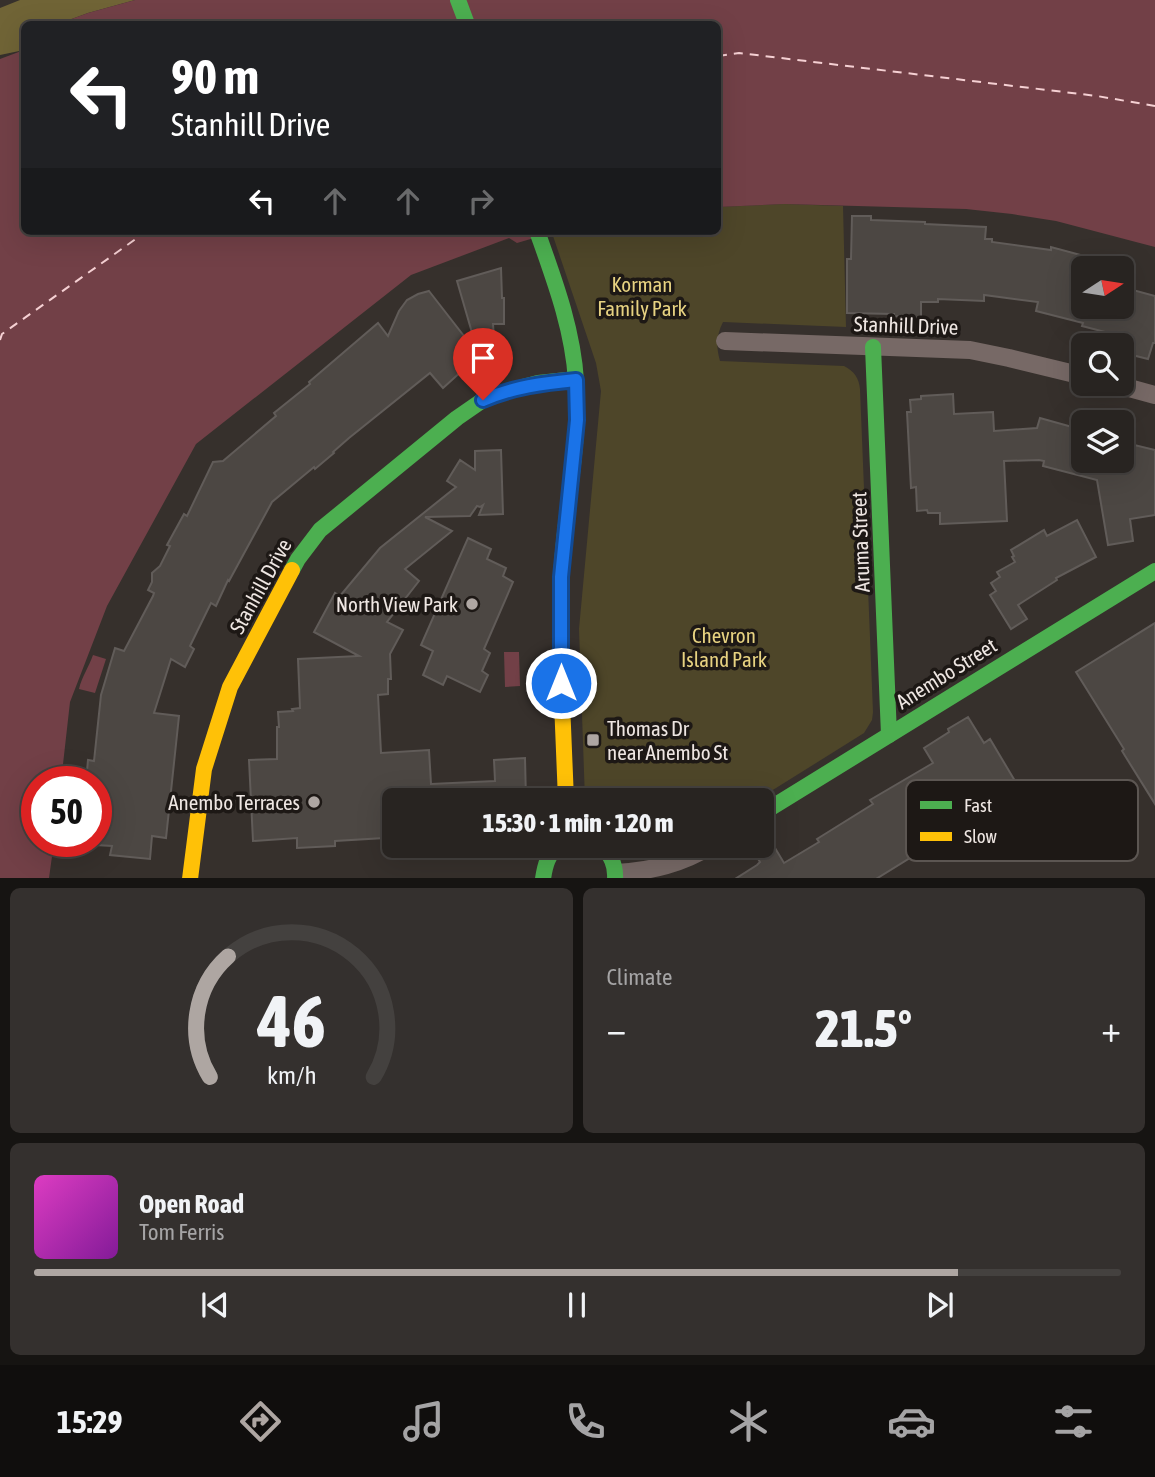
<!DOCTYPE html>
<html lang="en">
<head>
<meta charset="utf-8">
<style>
  body { margin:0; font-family:"Asap Condensed",sans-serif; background:#34302e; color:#f1f3f6; height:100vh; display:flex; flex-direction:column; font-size:26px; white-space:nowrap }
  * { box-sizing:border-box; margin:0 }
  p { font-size:23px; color:#a5a4a5 }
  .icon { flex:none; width:38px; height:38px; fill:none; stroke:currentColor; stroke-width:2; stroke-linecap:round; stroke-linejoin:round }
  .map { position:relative; height:878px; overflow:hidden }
  .details { display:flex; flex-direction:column; gap:10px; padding:10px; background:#161412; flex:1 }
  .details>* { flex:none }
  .banner { position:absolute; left:21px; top:21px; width:700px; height:214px; border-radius:10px; box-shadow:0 7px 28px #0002,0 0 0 2px #44413f; background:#202124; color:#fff; overflow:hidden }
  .needle { width:46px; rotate:78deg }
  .tools { position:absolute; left:1071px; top:256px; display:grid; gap:14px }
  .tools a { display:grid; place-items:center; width:63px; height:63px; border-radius:10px; background:#282421; box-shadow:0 7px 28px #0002,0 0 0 2px #44413f; font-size:35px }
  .speed { position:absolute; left:21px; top:766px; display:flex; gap:14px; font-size:35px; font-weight:700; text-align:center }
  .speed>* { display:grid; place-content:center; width:91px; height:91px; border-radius:50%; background:#282421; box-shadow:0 7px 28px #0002,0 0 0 2px #44413f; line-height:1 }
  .speed .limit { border:10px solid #d22; background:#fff; color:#111 }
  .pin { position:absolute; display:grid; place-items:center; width:60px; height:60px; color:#fff; margin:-72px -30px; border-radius:50% 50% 50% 0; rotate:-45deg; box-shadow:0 0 7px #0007 }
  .pin .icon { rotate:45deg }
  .me { position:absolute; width:77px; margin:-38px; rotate:0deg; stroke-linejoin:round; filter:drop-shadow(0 0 5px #0008) }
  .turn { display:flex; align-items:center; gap:24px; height:147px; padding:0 35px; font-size:32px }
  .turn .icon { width:91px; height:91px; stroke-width:2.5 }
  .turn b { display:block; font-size:49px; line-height:60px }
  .lanes { display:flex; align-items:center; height:66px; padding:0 35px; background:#0003; justify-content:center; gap:35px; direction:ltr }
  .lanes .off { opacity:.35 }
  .big { font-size:52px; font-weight:800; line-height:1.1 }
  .details .tile { flex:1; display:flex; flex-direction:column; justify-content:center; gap:10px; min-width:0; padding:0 24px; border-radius:10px; background:#34302e }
  .details .dial { align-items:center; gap:0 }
  .dial svg { height:182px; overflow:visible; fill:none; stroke:#44413f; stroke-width:7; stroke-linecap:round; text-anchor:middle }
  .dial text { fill:#f1f3f6; stroke:none }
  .song { display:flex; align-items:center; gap:21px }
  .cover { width:84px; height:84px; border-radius:10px; background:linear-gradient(135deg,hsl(310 70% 55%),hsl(290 70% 35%)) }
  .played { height:7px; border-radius:4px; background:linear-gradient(90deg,#aea6a2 85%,#44413f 85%) }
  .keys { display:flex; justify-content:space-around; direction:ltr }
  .heat { display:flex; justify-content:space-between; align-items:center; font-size:38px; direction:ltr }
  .details .tiles { flex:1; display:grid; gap:10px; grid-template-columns:1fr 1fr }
  .tile:last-child { grid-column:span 2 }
  .trip { position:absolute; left:382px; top:788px; width:392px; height:70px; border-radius:10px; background:#282421; box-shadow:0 7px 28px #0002,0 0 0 2px #44413f; font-weight:800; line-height:70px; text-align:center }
  .dock { display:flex; height:112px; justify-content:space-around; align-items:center; background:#100e0d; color:#a5a4a5 }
  .dock .icon { width:49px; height:49px }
  .dock .selected { color:#aea6a2 }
  .dock b { font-size:32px; color:#f1f3f6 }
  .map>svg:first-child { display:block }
</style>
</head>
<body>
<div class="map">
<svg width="1155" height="879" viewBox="0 0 1155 879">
  <rect width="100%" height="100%" fill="#36302c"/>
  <path fill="#4e4629" d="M784,204L843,206L846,327L723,322C716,336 716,346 720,361L844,366C854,371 859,378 860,389L873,712L872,720L864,733L757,800H585L579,629L601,391L596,363L552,233L558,231H718V207Z"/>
  <polygon fill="#706436" points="20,0 135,0 88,13 58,24 24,24 24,50 0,55 0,8"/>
  <g fill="#724047">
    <polygon points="135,0 1155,0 1155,247 1056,221 1012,214 966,209 784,204 718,207 718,24 58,24 88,13"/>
    <polygon points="24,50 24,231 558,231 517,243 509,238 411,275 196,444 107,606 70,702 61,782 37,782 37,842 54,842 49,878 0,878 0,59"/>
    <polygon points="504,652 519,652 520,686 505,687"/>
    <path d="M93,655L106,659L95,693L79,689C82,676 89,667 93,655Z"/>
  </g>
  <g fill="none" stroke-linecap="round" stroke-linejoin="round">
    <g stroke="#f5d0d3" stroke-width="2" stroke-dasharray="9 7" stroke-linecap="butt">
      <polyline points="718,56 739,53 1097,96 1155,106"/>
      <polyline points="0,340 2,334 147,231"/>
    </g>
  </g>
  <g fill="#4c4743" stroke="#615c59" stroke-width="2">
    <polygon points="852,216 871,216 871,220 925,222 925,224 986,227 985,239 992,239 992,242 1051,250 1051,247 1088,257 1086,268 1083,268 1083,306 1122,306 1122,287 1155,296 1155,343 1153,343 1148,359 1128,354 1132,339 1082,326 1083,323 1036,311 1038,302 984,295 984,301 938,299 938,302 921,302 921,318 894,316 894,314 847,313 847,259 851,259"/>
    <polygon points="501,268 502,298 504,298 504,324 493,324 494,338 475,343 457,281"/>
    <polygon points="429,291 474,349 459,353 463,370 443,388 430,373 349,438 333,452 334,453 315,469 314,467 272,502 229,581 228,580 216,606 211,603 190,646 194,649 185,667 171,659 154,713 179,716 166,838 152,836 150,859 110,855 112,846 96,845 96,782 86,782 88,760 94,761 101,695 115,648 124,651 153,596 154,593 148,590 152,582 152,573 160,566 170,546 167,545 184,514 187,516 213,462 223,461 276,416 274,413 310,384 309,382 378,323 388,336 399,311 407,300 418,294"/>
    <polygon points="953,394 954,414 993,412 994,431 1037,428 1040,418 1083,430 1083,460 1122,460 1122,442 1155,450 1155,515 1130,519 1133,541 1108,545 1097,480 1043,466 1044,461 1039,460 1004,461 1007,521 940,524 940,513 928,513 927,510 917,511 916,487 911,488 907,412 911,412 910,400 921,399 921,396"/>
    <polygon points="501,450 503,514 479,515 483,505 480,507 477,506 470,516 425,517 452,531 405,569 419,581 387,622 403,630 390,654 391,679 388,679 388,694 378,695 381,753 429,750 431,784 495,781 494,760 525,758 526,800 394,800 394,834 383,835 384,838 335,841 335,846 297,848 297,838 253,841 249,760 277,759 277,727 279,727 278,712 293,711 292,709 300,708 298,659 359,656 314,632 335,593 340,596 380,548 456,487 447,481 460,460 475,470 475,451"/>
    <polygon points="1077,520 1096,557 1056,578 1057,580 1018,605 1027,619 1011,629 990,595 996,591 991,583 1000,577 997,572 1015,562 1012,557 1014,556 1011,550 1044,530 1047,536"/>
    <polygon points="468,538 491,549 487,559 506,568 503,576 513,582 484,649 490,653 482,671 488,675 480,692 447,676 443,685 423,675 433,651 421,645"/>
    <polygon points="1155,623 1155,804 1122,751 1124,749 1076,672"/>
    <polygon points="968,717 984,743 990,739 1018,786 1003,796 1009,806 993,816 978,791 948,810 955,822 935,834 939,840 876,879 735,879 757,865 760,862 752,849 761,845 761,844 769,838 784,863 819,842 817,839 873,804 870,800 933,763 924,748 949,732 948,729"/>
  </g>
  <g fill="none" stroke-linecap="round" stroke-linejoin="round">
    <g stroke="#776966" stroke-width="18">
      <polyline points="725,341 970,350 1009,358 1083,376"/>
      <polyline points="1111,383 1155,395"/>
      <path d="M616,873C651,871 682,864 712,845"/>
    </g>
    <g stroke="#4caf50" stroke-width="16">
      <polyline points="458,0 467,24"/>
      <path d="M537,231C554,279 573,329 576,381C580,438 568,495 563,552C558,601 561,652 562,702"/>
      <polyline points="873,347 889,735"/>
      <polyline points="292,570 298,559 320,530 457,418 483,400 497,394 538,383 576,379"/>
      <polyline points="761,814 1155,571"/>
      <path d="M601,845C611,855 616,865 615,879"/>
      <path d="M543,879C545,865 548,854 559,845"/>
    </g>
    <g stroke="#ffc107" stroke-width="16">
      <polyline points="562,702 566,800"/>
      <polyline points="190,879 204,769 230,687 292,570"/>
    </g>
  </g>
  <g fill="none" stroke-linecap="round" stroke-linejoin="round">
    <g stroke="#114b97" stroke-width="18">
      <path id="route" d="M483,400C513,387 544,383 576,380L577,420L561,577V683"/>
    </g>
    <use href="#route" stroke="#1a73e8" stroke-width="12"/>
  </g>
  <g fill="#aea6a2" stroke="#1d1815" stroke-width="2.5">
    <circle cx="472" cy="604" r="7"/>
    <rect x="586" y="733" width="14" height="14" rx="3.5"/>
    <circle cx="314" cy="802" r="7"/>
  </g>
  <g text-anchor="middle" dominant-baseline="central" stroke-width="7" stroke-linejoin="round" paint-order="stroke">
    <g font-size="21" fill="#e7d281" stroke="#1d1815">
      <text x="642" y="284">Korman<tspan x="642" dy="24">Family Park</tspan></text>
      <text x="724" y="635">Chevron<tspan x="724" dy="24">Island Park</tspan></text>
    </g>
    <g font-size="21" fill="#eee6e2" stroke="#1d1815">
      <text transform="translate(906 325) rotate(2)">Stanhill Drive</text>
      <text transform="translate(860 542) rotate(-92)">Aruma Street</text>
      <text transform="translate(260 586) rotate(-61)">Stanhill Drive</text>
      <text transform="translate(946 673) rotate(-32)">Anembo Street</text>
    </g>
    <g font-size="21" fill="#eee6e2" stroke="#1d1815" text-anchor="end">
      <text x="458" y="604">North View Park</text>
      <text x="607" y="728" text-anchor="start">Thomas Dr<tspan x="607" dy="24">near Anembo St</tspan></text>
      <text x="300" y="802">Anembo Terraces</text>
    </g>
  </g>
  <rect x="906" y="780" width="232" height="81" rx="10" fill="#1d1815" stroke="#5c5652" stroke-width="2"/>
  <rect x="920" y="801" width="32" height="8" fill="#4caf50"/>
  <rect x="920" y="832" width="32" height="9" fill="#ffc107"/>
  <g font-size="19" fill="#eee6e2">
    <text x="964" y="812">Fast</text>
    <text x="964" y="843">Slow</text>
  </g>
</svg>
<div class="tools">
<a><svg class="needle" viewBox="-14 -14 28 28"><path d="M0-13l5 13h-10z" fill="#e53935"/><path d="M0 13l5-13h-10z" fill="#a5a4a5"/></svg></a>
<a><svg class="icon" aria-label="search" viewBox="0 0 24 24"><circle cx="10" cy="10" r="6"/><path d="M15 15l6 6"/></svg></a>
<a><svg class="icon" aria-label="layers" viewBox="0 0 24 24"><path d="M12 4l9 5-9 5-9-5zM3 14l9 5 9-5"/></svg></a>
</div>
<div class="speed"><div class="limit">50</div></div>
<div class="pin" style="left:483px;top:400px;background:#d93025"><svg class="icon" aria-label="arrive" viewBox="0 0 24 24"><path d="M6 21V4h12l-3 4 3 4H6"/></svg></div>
<svg class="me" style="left:561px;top:683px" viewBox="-20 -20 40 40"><circle r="17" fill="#1a73e8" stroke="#fff" stroke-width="3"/><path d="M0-11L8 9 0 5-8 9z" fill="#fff"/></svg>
<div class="trip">15:30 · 1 min · 120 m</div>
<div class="banner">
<div class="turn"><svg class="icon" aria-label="left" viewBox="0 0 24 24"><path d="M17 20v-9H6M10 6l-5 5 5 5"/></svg><div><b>90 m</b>Stanhill Drive</div></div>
<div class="lanes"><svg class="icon" aria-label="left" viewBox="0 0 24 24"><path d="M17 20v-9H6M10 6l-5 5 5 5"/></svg><svg class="icon off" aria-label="ahead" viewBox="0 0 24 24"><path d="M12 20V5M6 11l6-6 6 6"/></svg><svg class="icon off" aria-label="ahead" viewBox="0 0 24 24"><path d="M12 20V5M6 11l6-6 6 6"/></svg><svg class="icon off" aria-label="right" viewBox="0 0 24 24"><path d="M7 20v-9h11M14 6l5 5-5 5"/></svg></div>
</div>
</div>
<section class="details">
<div class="tiles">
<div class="tile dial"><svg viewBox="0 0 100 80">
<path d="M14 69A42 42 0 1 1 86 69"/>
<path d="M14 69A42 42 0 0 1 22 16" stroke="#aea6a2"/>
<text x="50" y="56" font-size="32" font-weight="700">46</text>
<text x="50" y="72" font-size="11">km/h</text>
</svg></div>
<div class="tile"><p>Climate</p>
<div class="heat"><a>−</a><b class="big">21.5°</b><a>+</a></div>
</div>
<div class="tile">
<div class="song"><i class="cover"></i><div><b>Open Road</b><p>Tom Ferris</p></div></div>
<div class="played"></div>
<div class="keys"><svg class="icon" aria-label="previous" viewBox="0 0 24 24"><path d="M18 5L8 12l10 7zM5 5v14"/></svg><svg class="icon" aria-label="pause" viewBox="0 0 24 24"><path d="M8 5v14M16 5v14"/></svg><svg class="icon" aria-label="next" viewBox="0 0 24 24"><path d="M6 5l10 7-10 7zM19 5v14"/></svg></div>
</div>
</div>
</section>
<nav class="dock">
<b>15:29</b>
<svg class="icon selected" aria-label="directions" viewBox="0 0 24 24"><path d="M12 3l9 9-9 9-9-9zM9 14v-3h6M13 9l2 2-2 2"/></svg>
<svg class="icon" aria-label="music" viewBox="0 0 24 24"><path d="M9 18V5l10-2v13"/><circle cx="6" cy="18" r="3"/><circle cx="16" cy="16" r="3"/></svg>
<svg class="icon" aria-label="phone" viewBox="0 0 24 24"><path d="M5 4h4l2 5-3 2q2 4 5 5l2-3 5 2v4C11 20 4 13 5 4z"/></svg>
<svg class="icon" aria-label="climate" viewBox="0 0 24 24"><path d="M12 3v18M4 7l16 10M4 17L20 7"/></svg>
<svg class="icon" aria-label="car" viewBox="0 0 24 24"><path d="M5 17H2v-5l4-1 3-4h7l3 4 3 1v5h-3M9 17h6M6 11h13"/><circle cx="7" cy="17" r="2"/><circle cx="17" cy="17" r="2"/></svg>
<svg class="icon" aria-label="filters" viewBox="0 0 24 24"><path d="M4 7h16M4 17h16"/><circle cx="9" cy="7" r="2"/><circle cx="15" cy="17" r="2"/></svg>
</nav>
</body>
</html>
